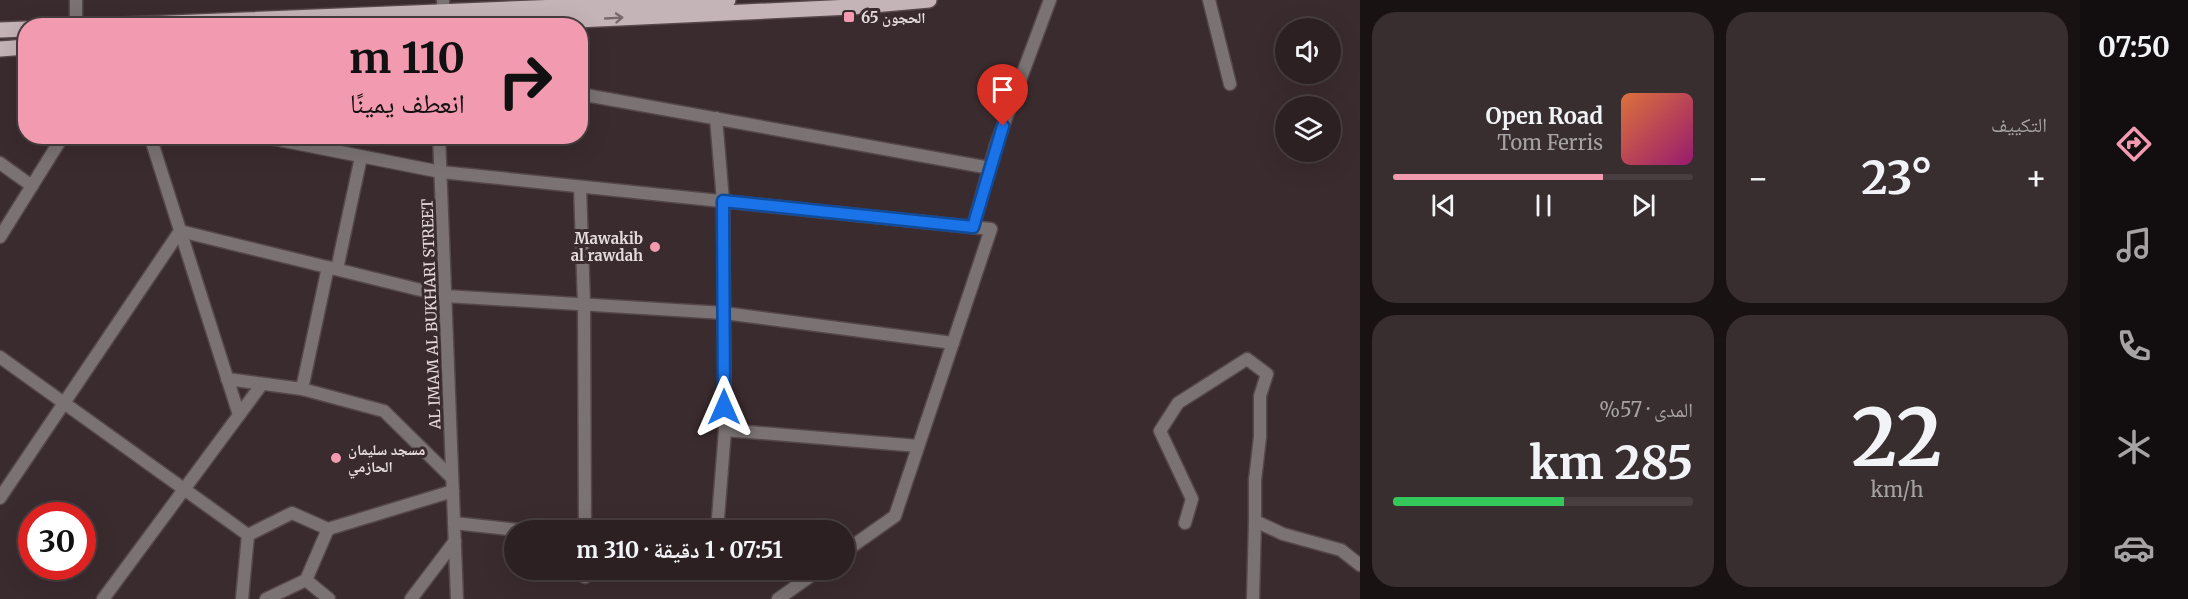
<!DOCTYPE html>
<html lang="ar">
<head>
<meta charset="utf-8">
<style>
  body { margin:0; font-family:Merriweather,"Noto Naskh Arabic",serif; background:#382d2f; color:#f1f3f6; direction:rtl; height:100vh; display:flex; flex-direction:column; font-size:22px; white-space:nowrap }
  * { box-sizing:border-box; margin:0 }
  p { font-size:20px; color:#a6a3a5 }
  .icon { flex:none; width:33px; height:33px; fill:none; stroke:currentColor; stroke-width:2; stroke-linecap:round; stroke-linejoin:round }
  .map { position:relative; flex:1; overflow:hidden; direction:ltr }
  .panel { display:flex; flex-direction:column; gap:12px; padding:12px; background:#181213; width:720px }
  .panel>* { flex:none }
  .guide { position:absolute; left:18px; top:18px; width:570px; height:126px; border-radius:24px; box-shadow:0 6px 24px #0002,0 0 0 2px #483e40; direction:rtl; background:#f29ab0; color:#111; overflow:hidden }
  .buttons { position:absolute; left:1275px; top:18px; display:grid; gap:12px }
  .buttons a { display:grid; place-items:center; width:66px; height:66px; border-radius:50%; background:#2c2022; box-shadow:0 6px 24px #0002,0 0 0 2px #483e40; font-size:30px }
  .speed { position:absolute; left:18px; top:502px; display:flex; gap:12px; font-size:30px; font-weight:700; text-align:center }
  .speed>* { display:grid; place-content:center; width:78px; height:78px; border-radius:50%; background:#2c2022; box-shadow:0 6px 24px #0002,0 0 0 2px #483e40; line-height:1 }
  .speed .limit { border:9px solid #d22; background:#fff; color:#111 }
  .pin { position:absolute; display:grid; place-items:center; width:51px; height:51px; color:#fff; margin:-62px -26px; border-radius:50% 50% 50% 0; rotate:-45deg; box-shadow:0 0 6px #0007 }
  .pin .icon { rotate:45deg }
  .me { position:absolute; width:66px; margin:-33px; rotate:0deg; stroke-linejoin:round; filter:drop-shadow(0 0 4px #0008) }
  .turn { display:flex; align-items:center; gap:21px; height:126px; padding:0 24px; font-size:27px }
  .turn .icon { width:78px; height:78px; stroke-width:2.5 }
  .turn b { display:block; font-size:42px; line-height:51px }
  .big { font-size:45px; font-weight:700; line-height:1.1 }
  .panel .tile { flex:1; display:flex; flex-direction:column; justify-content:center; gap:9px; min-width:0; padding:0 21px; border-radius:24px; background:#382d2f }
  .panel .dial { align-items:center; gap:0 }
  .dial b { font-size:78px; line-height:1 }
  .song { display:flex; align-items:center; gap:18px }
  .cover { width:72px; height:72px; border-radius:9px; background:linear-gradient(135deg,hsl(20 70% 55%),hsl(320 70% 35%)) }
  .played { height:6px; border-radius:3px; background:linear-gradient(90deg,#f29ab0 70%,#483e40 70%) }
  .keys { display:flex; justify-content:space-around; direction:ltr }
  .heat { display:flex; justify-content:space-between; align-items:center; font-size:33px; direction:ltr }
  .charge { height:9px; border-radius:4px; background:linear-gradient(90deg,#34c759 57%,#483e40 0) }
  .panel .tiles { flex:1; display:grid; gap:12px; grid-template-columns:repeat(2,1fr) }
  .trip { position:absolute; left:504px; top:520px; width:351px; height:60px; border-radius:30px; background:#2c2022; box-shadow:0 6px 24px #0002,0 0 0 2px #483e40; font-weight:700; line-height:60px; text-align:center; direction:rtl }
  main { display:flex; flex:1; min-height:0 }
  .tab-bar { display:flex; flex-direction:column; width:108px; justify-content:space-around; align-items:center; background:#120d0e; color:#a6a3a5 }
  .tab-bar .icon { width:42px; height:42px }
  .tab-bar .selected { color:#f29ab0 }
  .tab-bar b { font-size:27px; color:#f1f3f6 }
  .map>svg:first-child { display:block }
</style>
</head>
<body>
<main>
<nav class="tab-bar">
<b>07:50</b>
<svg class="icon selected" aria-label="directions" viewBox="0 0 24 24"><path d="M12 3l9 9-9 9-9-9zM9 14v-3h6M13 9l2 2-2 2"/></svg>
<svg class="icon" aria-label="music" viewBox="0 0 24 24"><path d="M9 18V5l10-2v13"/><circle cx="6" cy="18" r="3"/><circle cx="16" cy="16" r="3"/></svg>
<svg class="icon" aria-label="phone" viewBox="0 0 24 24"><path d="M5 4h4l2 5-3 2q2 4 5 5l2-3 5 2v4C11 20 4 13 5 4z"/></svg>
<svg class="icon" aria-label="climate" viewBox="0 0 24 24"><path d="M12 3v18M4 7l16 10M4 17L20 7"/></svg>
<svg class="icon" aria-label="car" viewBox="0 0 24 24"><path d="M5 17H2v-5l4-1 3-4h7l3 4 3 1v5h-3M9 17h6M6 11h13"/><circle cx="7" cy="17" r="2"/><circle cx="17" cy="17" r="2"/></svg>
</nav>
<section class="panel">
<div class="tiles">
<div class="tile"><p>التكييف</p>
<div class="heat"><a>−</a><b class="big">23°</b><a>+</a></div>
</div>
<div class="tile">
<div class="song"><i class="cover"></i><div><b>Open Road</b><p>Tom Ferris</p></div></div>
<div class="played"></div>
<div class="keys"><svg class="icon" aria-label="previous" viewBox="0 0 24 24"><path d="M18 5L8 12l10 7zM5 5v14"/></svg><svg class="icon" aria-label="pause" viewBox="0 0 24 24"><path d="M8 5v14M16 5v14"/></svg><svg class="icon" aria-label="next" viewBox="0 0 24 24"><path d="M6 5l10 7-10 7zM19 5v14"/></svg></div>
</div>
<div class="tile dial"><b>22</b><p>km/h</p></div>
<div class="tile"><p>المدى · 57%</p><b class="big">285 km</b><div class="charge"></div></div>
</div>
</section>
<div class="map">
<svg width="1360" height="599" viewBox="0 0 1360 599">
  <rect width="100%" height="100%" fill="#3a2b2e"/>
  <g fill="none" stroke-linecap="round" stroke-linejoin="round">
    <g stroke="#55474a" stroke-width="15">
      <g id="minor">
        <polyline points="76,0 76,26"/>
        <polyline points="443,0 443,13"/>
        <polyline points="1209,0 1230,84"/>
        <polyline points="580,94 990,168"/>
        <polyline points="716,118 723,201 725,430 717,531"/>
        <polyline points="150,136 239,415"/>
        <polyline points="259,136 441,172 991,229 895,516 844,552"/>
        <polyline points="439,136 457,599"/>
        <polyline points="0,163 32,186"/>
        <polyline points="580,187 584,304 585,531"/>
        <polyline points="973,227 996,145 1050,0"/>
        <polyline points="0,237 63,136"/>
        <polyline points="337,269 361,157"/>
        <polyline points="0,357 248,535 242,599"/>
        <polyline points="227,379 302,389 328,267"/>
        <polyline points="302,389 384,411 452,478"/>
        <polyline points="725,430 918,446"/>
        <polyline points="0,498 180,231 445,296 724,313 953,343"/>
        <polyline points="454,523 527,531"/>
        <polyline points="1185,523 1192,499 1160,431 1178,403 1247,359 1267,374 1260,396 1260,437 1255,480 1255,521 1283,534 1341,550 1360,565"/>
        <polyline points="248,535 292,513 328,529"/>
        <polyline points="585,577 585,570"/>
        <polyline points="306,580 329,599"/>
        <polyline points="103,599 262,384"/>
        <polyline points="266,599 306,580 328,529 453,491"/>
        <polyline points="411,599 455,541"/>
        <polyline points="778,599 819,570"/>
        <polyline points="1253,599 1255,521"/>
      </g>
    </g>
    <g stroke="#55474a" stroke-width="18">
      <g id="primary">
        <polyline points="98,26 728,0"/>
        <polyline points="451,26 851,7 929,0"/>
        <polyline points="0,30 26,29"/>
        <polyline points="0,49 26,47"/>
      </g>
    </g>
    <use href="#minor" stroke="#7a7273" stroke-width="12"/>
    <use href="#primary" stroke="#c4b3b7" stroke-width="15"/>
  </g>
  <defs><path id="oneway-shaft" d="M-6 0H5M1.5-3L5.5 0L1.5 3" fill="none" stroke-width="1.6" stroke-linecap="round" stroke-linejoin="round" transform="scale(1.5)"/></defs>
  <use stroke="#78686c" href="#oneway-shaft" transform="translate(614 18) rotate(-3)"/>
  <g fill="none" stroke-linecap="round" stroke-linejoin="round">
    <g stroke="#114b97" stroke-width="15">
      <polyline id="route" points="724,407 723,201 973,227 1003,126"/>
    </g>
    <use href="#route" stroke="#1a73e8" stroke-width="10"/>
  </g>
  <g fill="#f29ab0" stroke="#3a2b2e" stroke-width="2">
    <rect x="843" y="11" width="12" height="12" rx="3"/>
    <circle cx="655" cy="247" r="6"/>
    <circle cx="336" cy="458" r="6"/>
  </g>
  <g text-anchor="middle" dominant-baseline="central" stroke-width="6" stroke-linejoin="round" paint-order="stroke">
    <g font-size="15" font-weight="bold" fill="#e5dbdd" stroke="#3a2b2e" text-anchor="start">
      <text x="861" y="17">الحجون 65</text>
      <text x="643" y="238" text-anchor="end">Mawakib<tspan x="643" dy="17">al rawdah</tspan></text>
      <text x="348" y="449">مسجد سليمان<tspan x="348" dy="17">الحازمي</tspan></text>
    </g>
    <g font-size="15" fill="#e5dbdd" stroke="#3a2b2e">
      <text transform="translate(431 314) rotate(-92)">AL IMAM AL BUKHARI STREET</text>
    </g>
  </g>
</svg>
<div class="buttons">
<a><svg class="icon" aria-label="sound" viewBox="0 0 24 24"><path d="M4 9h4l5-4v14l-5-4H4zM17 9q2 3 0 6"/></svg></a>
<a><svg class="icon" aria-label="layers" viewBox="0 0 24 24"><path d="M12 4l9 5-9 5-9-5zM3 14l9 5 9-5"/></svg></a>
</div>
<div class="speed"><div class="limit">30</div></div>
<div class="pin" style="left:1003px;top:126px;background:#d93025"><svg class="icon" aria-label="arrive" viewBox="0 0 24 24"><path d="M6 21V4h12l-3 4 3 4H6"/></svg></div>
<svg class="me" style="left:724px;top:407px" viewBox="-20 -20 40 40"><path d="M0-17L14 15 0 8-14 15z" fill="#1a73e8" stroke="#fff" stroke-width="4"/></svg>
<div class="trip">07:51 · 1 دقيقة · 310 m</div>
<div class="guide">
<div class="turn"><svg class="icon" aria-label="right" viewBox="0 0 24 24"><path d="M7 20v-9h11M14 6l5 5-5 5"/></svg><div><b>110 m</b>انعطف يمينًا</div></div>
</div>
</div>
</main>
</body>
</html>
